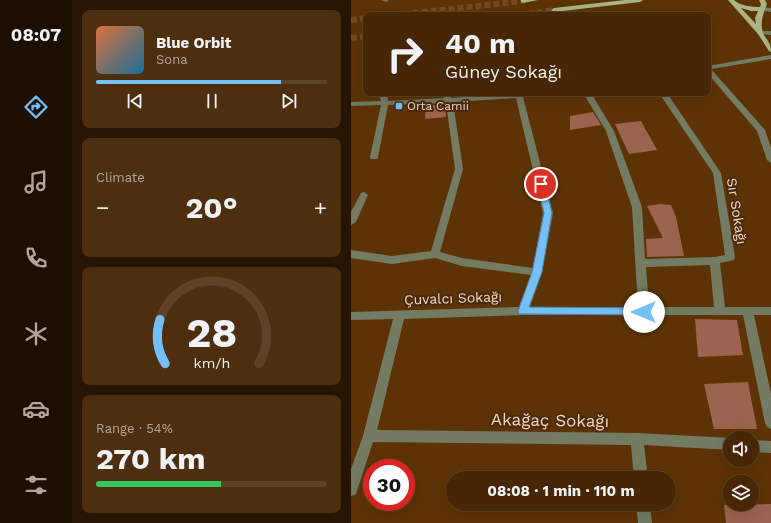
<!DOCTYPE html>
<html lang="en">
<head>
<meta charset="utf-8">
<style>
  body { margin:0; font-family:"Work Sans",sans-serif; background:#4d2e0e; color:#f1f3f6; height:100vh; display:flex; flex-direction:column; font-size:15px; white-space:nowrap }
  * { box-sizing:border-box; margin:0 }
  p { font-size:13px; color:#b0a59a }
  .icon { flex:none; width:22px; height:22px; fill:none; stroke:currentColor; stroke-width:2; stroke-linecap:round; stroke-linejoin:round }
  .map { position:relative; flex:1; overflow:hidden }
  .details { display:flex; flex-direction:column; gap:10px; padding:10px; background:#261502; width:279px }
  .details>* { flex:none }
  .banner { position:absolute; left:12px; top:12px; width:348px; height:84px; border-radius:8px; box-shadow:0 4px 16px #0002,0 0 0 1px #5e4326; background:#462604; color:#f1f3f6; overflow:hidden }
  .fabs { position:absolute; left:372px; top:431px; display:grid; gap:8px }
  .fabs a { display:grid; place-items:center; width:36px; height:36px; border-radius:50%; background:#462604; box-shadow:0 4px 16px #0002,0 0 0 1px #5e4326; font-size:20px }
  .speed { position:absolute; left:12px; top:459px; display:flex; gap:8px; font-size:20px; font-weight:700; text-align:center }
  .speed>* { display:grid; place-content:center; width:52px; height:52px; border-radius:50%; background:#462604; box-shadow:0 4px 16px #0002,0 0 0 1px #5e4326; line-height:1 }
  .speed .limit { border:6px solid #d22; background:#fff; color:#111 }
  .pin { position:absolute; display:grid; place-items:center; width:34px; height:34px; color:#fff; margin:-17px; border:2px solid #fff; border-radius:50%; box-shadow:0 1px 4px #0007 }
  .me { position:absolute; width:44px; margin:-22px; rotate:270deg; stroke-linejoin:round; filter:drop-shadow(0 0 3px #0008) }
  .turn { display:flex; align-items:center; gap:14px; height:84px; padding:0 16px; font-size:18px }
  .turn .icon { width:52px; height:52px; stroke-width:2.5 }
  .turn b { display:block; font-size:28px; line-height:34px }
  .big { font-size:30px; font-weight:700; line-height:1.1 }
  .details .card { flex:1; display:flex; flex-direction:column; justify-content:center; gap:6px; min-width:0; padding:0 14px; border-radius:8px; background:#4d2e0e }
  .details .dial { align-items:center; gap:0 }
  .dial svg { height:104px; overflow:visible; fill:none; stroke:#5e4326; stroke-width:7; stroke-linecap:round; text-anchor:middle }
  .dial text { fill:#f1f3f6; stroke:none }
  .song { display:flex; align-items:center; gap:12px }
  .cover { width:48px; height:48px; border-radius:6px; background:linear-gradient(135deg,hsl(20 70% 55%),hsl(200 70% 35%)) }
  .played { height:4px; border-radius:2px; background:linear-gradient(90deg,#74c0f6 80%,#5e4326 80%) }
  .keys { display:flex; justify-content:space-around; direction:ltr }
  .heat { display:flex; justify-content:space-between; align-items:center; font-size:22px; direction:ltr }
  .charge { height:6px; border-radius:3px; background:linear-gradient(90deg,#34c759 54%,#5e4326 0) }
  .trip { position:absolute; left:95px; top:471px; width:230px; height:40px; border-radius:20px; background:#462604; box-shadow:0 4px 16px #0002,0 0 0 1px #5e4326; font-weight:700; line-height:40px; text-align:center }
  main { display:flex; flex:1; min-height:0 }
  .menu { display:flex; flex-direction:column; width:72px; justify-content:space-around; align-items:center; background:#1c0f02; color:#b0a59a }
  .menu .icon { width:28px; height:28px }
  .menu .on { color:#74c0f6 }
  .menu b { font-size:18px; color:#f1f3f6 }
  .map>svg:first-child { display:block }
</style>
</head>
<body>
<main>
<nav class="menu">
<b>08:07</b>
<svg class="icon on" aria-label="directions" viewBox="0 0 24 24"><path d="M12 3l9 9-9 9-9-9zM9 14v-3h6M13 9l2 2-2 2"/></svg>
<svg class="icon" aria-label="music" viewBox="0 0 24 24"><path d="M9 18V5l10-2v13"/><circle cx="6" cy="18" r="3"/><circle cx="16" cy="16" r="3"/></svg>
<svg class="icon" aria-label="phone" viewBox="0 0 24 24"><path d="M5 4h4l2 5-3 2q2 4 5 5l2-3 5 2v4C11 20 4 13 5 4z"/></svg>
<svg class="icon" aria-label="climate" viewBox="0 0 24 24"><path d="M12 3v18M4 7l16 10M4 17L20 7"/></svg>
<svg class="icon" aria-label="car" viewBox="0 0 24 24"><path d="M5 17H2v-5l4-1 3-4h7l3 4 3 1v5h-3M9 17h6M6 11h13"/><circle cx="7" cy="17" r="2"/><circle cx="17" cy="17" r="2"/></svg>
<svg class="icon" aria-label="filters" viewBox="0 0 24 24"><path d="M4 7h16M4 17h16"/><circle cx="9" cy="7" r="2"/><circle cx="15" cy="17" r="2"/></svg>
</nav>
<section class="details">
<div class="card">
<div class="song"><i class="cover"></i><div><b>Blue Orbit</b><p>Sona</p></div></div>
<div class="played"></div>
<div class="keys"><svg class="icon" aria-label="previous" viewBox="0 0 24 24"><path d="M18 5L8 12l10 7zM5 5v14"/></svg><svg class="icon" aria-label="pause" viewBox="0 0 24 24"><path d="M8 5v14M16 5v14"/></svg><svg class="icon" aria-label="next" viewBox="0 0 24 24"><path d="M6 5l10 7-10 7zM19 5v14"/></svg></div>
</div>
<div class="card"><p>Climate</p>
<div class="heat"><a>−</a><b class="big">20°</b><a>+</a></div>
</div>
<div class="card dial"><svg viewBox="0 0 100 80">
<path d="M14 69A42 42 0 1 1 86 69"/>
<path d="M14 69A42 42 0 0 1 10 35" stroke="#74c0f6"/>
<text x="50" y="56" font-size="32" font-weight="700">28</text>
<text x="50" y="72" font-size="11">km/h</text>
</svg></div>
<div class="card"><p>Range · 54%</p><b class="big">270 km</b><div class="charge"></div></div>
</section>
<div class="map">
<svg width="420" height="523" viewBox="0 0 420 523">
  <rect width="100%" height="100%" fill="#5d3305"/>
  <g fill="#9c634e">
    <polygon points="75,105 94,105 95,117 74,119"/>
    <polygon points="242,112 250,125 219,130 219,116"/>
    <polygon points="290,121 306,150 278,154 264,124"/>
    <polygon points="309,204 320,205 325,217 333,256 296,257 295,239 312,238 296,206"/>
    <polygon points="344,319 386,320 392,355 347,357"/>
    <polygon points="397,382 406,429 363,429 353,384"/>
    <polygon points="420,504 420,523 375,523 373,505"/>
  </g>
  <g fill="none" stroke-linecap="round" stroke-linejoin="round">
    <g stroke="#734c21" stroke-width="6" stroke-dasharray="6 3" stroke-linecap="butt">
      <polyline points="44,15 172,1"/>
      <polyline points="168,15 203,10"/>
      <polyline points="0,20 15,18"/>
      <polyline points="0,38 15,36"/>
    </g>
    <g fill="#747b63" fill-rule="evenodd">
      <polygon points="30,0 38,0 35,2"/>
      <polygon points="411,7 420,8 420,12 409,10 408,9"/>
      <polygon points="409,31 420,31 420,35 407,34 406,33"/>
      <polygon points="420,55 420,59 360,69 414,130 420,148 420,163 416,160 406,131 357,74 357,66"/>
      <path d="M28,93H36L37,101L93,98L91,93H99L100,98L163,93H204L200,95L172,97L202,213L191,272L179,307H287L281,207L255,131L232,93H240L263,131L291,207L294,259L364,257L374,255L362,173L308,93H316L370,173L384,257L383,260L369,263L374,307H420V315H403L420,394V429L416,427L414,423L392,315H172L53,319L26,430L286,433L379,438V450L293,445L297,478H283L280,445L22,442L5,494L0,496V469L12,436L42,319L0,320V312L168,307L180,275L111,266L84,258L41,264L0,258V250L41,256L80,251L104,169L95,103L37,105L27,157L26,159H20L19,157L30,105L0,106V102L30,101ZM165,98L192,213L182,268L111,258L89,252L112,169L102,102ZM359,265L363,307H298L295,267Z"/>
      <polygon points="13,192 17,195 5,222 0,225 0,212 10,193"/>
      <polygon points="401,440 420,441 420,453 401,452"/>
      <polygon points="285,504 299,504 301,523 287,523"/>
    </g>
    <g fill="#a8b584" fill-rule="evenodd">
      <polygon points="170,0 187,0 172,3 170,2"/>
      <polygon points="274,0 292,0 289,2 203,12 200,10 203,8"/>
      <path d="M377,0H383C389,6 401,7 409,7L410,4L408,0H414L416,4C412,14 408,24 413,35C417,41 420,44 420,52L418,51L407,34ZM390,8L400,11H407L404,18L405,24Z"/>
    </g>
  </g>
  <polygon fill="#74c0f6" stroke="#4b7da0" points="190,181 194,184 201,213 191,272 178,307 293,308 296,309 298,312 296,315 168,314 167,311 181,272 193,213 186,184"/>
  <rect fill="#74c0f6" stroke="#4c2b0c" stroke-width="1.5" x="44" y="102" width="8" height="8" rx="2"/>
  <g text-anchor="middle" dominant-baseline="central" stroke-width="4" stroke-linejoin="round" paint-order="stroke">
    <g font-size="12" fill="#f2d7c2" stroke="#4c2b0c" text-anchor="start">
      <text x="56" y="106">Orta Camii</text>
    </g>
    <g font-size="14" fill="#f2d7c2" stroke="#4c2b0c">
      <text transform="translate(386 211) rotate(81)">Sır Sokağı</text>
      <text transform="translate(102 298) rotate(-2)">Çuvalcı Sokağı</text>
    </g>
    <g font-size="17" fill="#f2d7c2" stroke="#4c2b0c">
      <text transform="translate(199 420) rotate(1)">Akağaç Sokağı</text>
    </g>
  </g>
</svg>
<div class="fabs">
<a><svg class="icon" aria-label="sound" viewBox="0 0 24 24"><path d="M4 9h4l5-4v14l-5-4H4zM17 9q2 3 0 6"/></svg></a>
<a><svg class="icon" aria-label="layers" viewBox="0 0 24 24"><path d="M12 4l9 5-9 5-9-5zM3 14l9 5 9-5"/></svg></a>
</div>
<div class="speed"><div class="limit">30</div></div>
<div class="pin" style="left:190px;top:184px;background:#d93025"><svg class="icon" aria-label="arrive" viewBox="0 0 24 24"><path d="M6 21V4h12l-3 4 3 4H6"/></svg></div>
<svg class="me" style="left:293px;top:312px" viewBox="-20 -20 40 40"><circle r="19" fill="#fff"/><path d="M0-13L10 11 0 6-10 11z" fill="#74c0f6"/></svg>
<div class="trip">08:08 · 1 min · 110 m</div>
<div class="banner">
<div class="turn"><svg class="icon" aria-label="right" viewBox="0 0 24 24"><path d="M7 20v-9h11M14 6l5 5-5 5"/></svg><div><b>40 m</b>Güney Sokağı</div></div>
</div>
</div>
</main>
</body>
</html>
